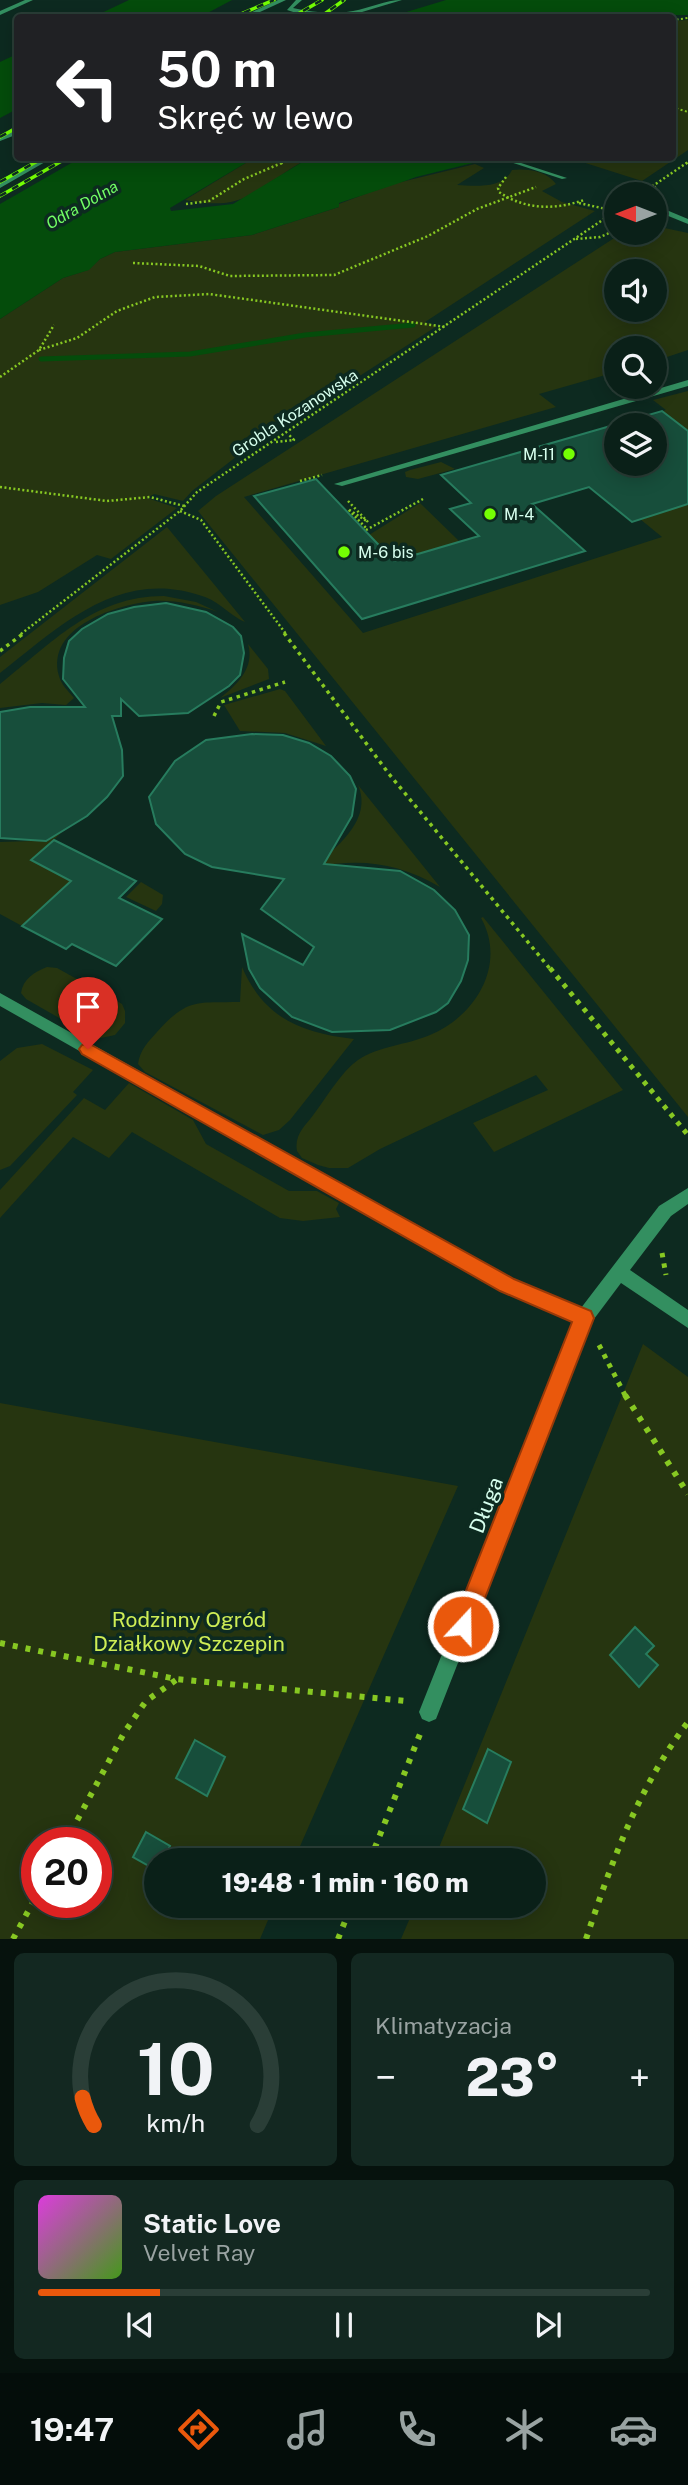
<!DOCTYPE html>
<html lang="pl">
<head>
<meta charset="utf-8">
<style>
  body { margin:0; font-family:"Public Sans",sans-serif; background:#132821; color:#f1f3f6; height:100vh; display:flex; flex-direction:column; font-size:26px; white-space:nowrap }
  * { box-sizing:border-box; margin:0 }
  p { font-size:23px; color:#99a3a2 }
  .icon { flex:none; width:38px; height:38px; fill:none; stroke:currentColor; stroke-width:2; stroke-linecap:round; stroke-linejoin:round }
  .map { position:relative; height:1939px; overflow:hidden }
  .side { display:flex; flex-direction:column; gap:14px; padding:14px; background:#06120d; flex:1 }
  .side>* { flex:none }
  .banner { position:absolute; left:14px; top:14px; width:662px; height:147px; border-radius:7px; box-shadow:0 4px 18px #0003,0 0 0 2px #2a3e37; background:#202124; color:#fff; overflow:hidden }
  .needle { width:46px; rotate:270deg }
  .buttons { position:absolute; left:604px; top:182px; display:grid; gap:14px }
  .buttons a { display:grid; place-items:center; width:63px; height:63px; border-radius:50%; background:#0a2018; box-shadow:0 4px 18px #0003,0 0 0 2px #2a3e37; font-size:35px }
  .speed { position:absolute; left:21px; top:1827px; display:flex; gap:14px; font-size:35px; font-weight:700; text-align:center }
  .speed>* { display:grid; place-content:center; width:91px; height:91px; border-radius:50%; background:#0a2018; box-shadow:0 4px 18px #0003,0 0 0 2px #2a3e37; line-height:1 }
  .speed .limit { border:10px solid #d22; background:#fff; color:#111 }
  .pin { position:absolute; display:grid; place-items:center; width:60px; height:60px; color:#fff; margin:-72px -30px; border-radius:50% 50% 50% 0; rotate:-45deg; box-shadow:0 0 7px #0007 }
  .pin .icon { rotate:45deg }
  .me { position:absolute; width:77px; margin:-38px; rotate:21deg; stroke-linejoin:round; filter:drop-shadow(0 0 5px #0008) }
  .turn { display:flex; align-items:center; gap:24px; height:147px; padding:0 28px; font-size:32px }
  .turn .icon { width:91px; height:91px; stroke-width:2.5 }
  .turn b { display:block; font-size:49px; line-height:60px }
  .big { font-size:52px; font-weight:800; line-height:1.1 }
  .side .tile { flex:1; display:flex; flex-direction:column; justify-content:center; gap:10px; min-width:0; padding:0 24px; border-radius:10px; background:#132821 }
  .side .dial { align-items:center; gap:0 }
  .dial svg { height:182px; overflow:visible; fill:none; stroke:#2a3e37; stroke-width:7; stroke-linecap:round; text-anchor:middle }
  .dial text { fill:#f1f3f6; stroke:none }
  .song { display:flex; align-items:center; gap:21px }
  .cover { width:84px; height:84px; border-radius:10px; background:linear-gradient(135deg,hsl(300 70% 55%),hsl(100 70% 35%)) }
  .played { height:7px; border-radius:4px; background:linear-gradient(90deg,#ea580c 20%,#2a3e37 20%) }
  .keys { display:flex; justify-content:space-around; direction:ltr }
  .heat { display:flex; justify-content:space-between; align-items:center; font-size:38px; direction:ltr }
  .side .tiles { flex:1; display:grid; gap:14px; grid-template-columns:1fr 1fr }
  .tile:last-child { grid-column:span 2 }
  .trip { position:absolute; left:144px; top:1848px; width:402px; height:70px; border-radius:35px; background:#0a2018; box-shadow:0 4px 18px #0003,0 0 0 2px #2a3e37; font-weight:800; line-height:70px; text-align:center }
  .tab-bar { display:flex; height:112px; justify-content:space-around; align-items:center; background:#040d0a; color:#99a3a2 }
  .tab-bar .icon { width:49px; height:49px }
  .tab-bar .selected { color:#ea580c }
  .tab-bar b { font-size:32px; color:#f1f3f6 }
  .map>svg:first-child { display:block }
</style>
</head>
<body>
<div class="map">
<svg width="688" height="1939" viewBox="0 0 688 1939">
  <rect width="100%" height="100%" fill="#0d2a20"/>
  <g fill="#263510" fill-rule="evenodd">
    <polygon points="688,20 688,150 642,181 576,160 672,158 672,21"/>
    <path d="M254,158H309C257,186 249,213 185,200Z"/>
    <path d="M475,164L484,168L457,185C475,186 503,189 512,170C527,168 547,171 556,184L542,191L562,202L595,211L425,322L437,326L245,450L192,491L183,501L154,494L147,498L177,508L111,559L97,555L38,592L0,605V319L63,278L88,270L100,259L115,252L252,235L339,207V204L389,185Z"/>
    <path d="M655,226L688,233V350L655,361L654,348H616V372L539,394L556,407L244,497L363,633L662,537L640,519L688,504V1117L198,511L216,496L622,233H654ZM616,271H654V310H616Z"/>
    <polygon points="688,391 688,431 662,411 666,410 653,400"/>
    <polygon points="441,462 455,469 418,479 406,477 405,472 410,470"/>
    <polygon points="420,503 460,542 394,561 369,535"/>
    <path d="M167,527L245,622C232,617 221,603 205,597C121,566 61,625 0,673V657Z"/>
    <path d="M164,596L196,602L218,612C197,605 176,600 154,601C119,604 45,626 59,676C61,684 68,691 74,698L66,705L42,703L0,708V684C52,643 93,596 164,596Z"/>
    <path d="M248,644L268,669L269,679L220,698C237,685 255,668 248,644Z"/>
    <polygon points="280,689 285,691 326,746 285,733 240,731 224,705"/>
    <path d="M358,785L440,887C398,863 362,858 315,867C337,846 373,820 358,785Z"/>
    <polygon points="62,832 32,860 71,881 22,926 0,914 0,842 33,841"/>
    <polygon points="141,882 163,895 162,904 156,911 126,897"/>
    <path d="M483,917L623,1090L494,1152L473,1123L548,1090L536,1075L380,1149L348,1168H329L318,1165L302,1158L297,1151C294,1135 305,1126 314,1114C327,1097 341,1072 358,1060C379,1046 407,1045 430,1035C476,1016 507,964 481,918Z"/>
    <path d="M47,967L57,968L122,1004L125,1011V1023L115,1035L96,1039L26,999L21,993C23,979 34,972 47,967Z"/>
    <path d="M242,967C264,1018 301,1033 354,1039L290,1120L279,1130L263,1135L145,1072L138,1064C140,1050 148,1042 157,1032C188,997 198,1003 240,1002Z"/>
    <polygon points="42,1044 93,1070 73,1092 77,1095 10,1166 0,1170 0,1061 17,1048"/>
    <polygon points="129,1083 193,1120 206,1144 289,1191 317,1191 339,1203 336,1209 340,1217 303,1221 280,1218 132,1132 109,1158 73,1137 0,1218 0,1190 84,1098 105,1110"/>
    <polygon points="643,1344 688,1377 688,1939 401,1939 415,1906 534,1906 534,1860 434,1860"/>
    <path d="M0,1403L458,1486L294,1860H156V1906H274L260,1939H0ZM37,1843H96V1902H37Z"/>
  </g>
  <g fill="#044c0b">
    <polygon points="129,0 232,0 200,17 93,17"/>
    <polygon points="446,0 688,0 688,15 390,17"/>
    <polygon points="17,54 17,109 0,118 0,62"/>
    <path d="M80,158H254L170,208L171,211L233,204L309,158H493L416,177C393,186 365,194 339,203V207L252,235L115,252L100,259L89,270L63,278L0,319V204Z"/>
  </g>
  <g fill="none" stroke-linecap="round" stroke-linejoin="round">
    <polyline stroke="#044c0b" stroke-width="5" points="41,359 190,354 305,335 413,325"/>
  </g>
  <g fill="#174e3b" stroke="#277c5e" stroke-width="2" fill-rule="evenodd">
    <path d="M662,411L688,431V504L632,522L589,487L532,504L585,551L362,619L254,496L316,479L394,561L479,536L450,509L471,503L441,475ZM616,425H654V464H616Z"/>
    <polygon points="166,603 206,612 233,627 241,636 244,653 240,675 229,686 188,713 139,716 121,699 121,716 112,716 122,750 123,776 107,797 87,816 46,841 0,838 0,712 30,707 85,707 63,679 64,658 69,641 82,629 108,614 134,607"/>
    <polygon points="252,734 283,735 309,743 331,756 350,776 356,789 352,816 324,864 400,871 434,890 455,910 469,935 468,960 461,981 448,1003 436,1012 390,1030 332,1032 292,1017 260,988 249,969 242,934 303,965 314,947 261,909 284,879 212,867 185,854 156,824 149,797 175,761 206,740"/>
    <polygon points="54,840 136,881 119,898 162,919 116,966 72,944 66,949 22,926 71,881 31,860"/>
    <polygon points="635,1627 654,1646 646,1654 658,1665 639,1687 610,1655"/>
    <polygon points="195,1740 225,1757 207,1796 176,1778"/>
    <polygon points="488,1749 511,1762 487,1823 463,1809"/>
    <polygon points="146,1832 170,1846 163,1860 156,1860 156,1870 133,1857"/>
  </g>
  <g fill="none" stroke-linecap="round" stroke-linejoin="round">
    <g stroke="#87c822" stroke-width="2" stroke-dasharray="2 2.5" stroke-linecap="butt">
      <polyline points="672,20 688,18"/>
      <polyline points="672,107 688,112"/>
      <polyline points="281,164 288,158"/>
      <polyline points="686,164 688,162"/>
    </g>
    <g stroke="#87c822" stroke-width="2.5" stroke-dasharray="2 2.5" stroke-linecap="butt">
      <path d="M506,177L498,188L499,192C525,210 555,210 584,200"/>
      <polyline points="646,191 657,190 653,185"/>
      <polyline points="641,194 688,162"/>
      <polyline points="579,203 615,211"/>
      <polyline points="186,204 209,201 244,179 284,162"/>
      <polyline points="576,239 600,237 616,230"/>
      <polyline points="133,263 199,266 230,276 334,275 428,236 477,209 536,187"/>
      <polyline points="39,350 77,338 117,311 155,297 209,294 446,327"/>
      <polyline points="0,377 39,350 54,325"/>
      <polyline points="276,442 294,440 288,434"/>
      <polyline points="300,481 322,475"/>
      <polyline points="0,487 107,501 150,497 184,506"/>
      <polyline points="348,501 368,522 348,509 367,529"/>
      <polyline points="180,511 201,520 286,634"/>
      <polyline points="366,530 423,499"/>
      <polyline points="21,634 180,511 197,492 616,211"/>
    </g>
    <g stroke="#87c822" stroke-width="3.5" stroke-dasharray="3.5 4.5" stroke-linecap="butt">
      <polyline points="284,633 389,774 551,970"/>
      <polyline points="0,651 24,633"/>
      <polyline points="214,716 221,702 285,682"/>
    </g>
    <g stroke="#87c822" stroke-width="5" stroke-dasharray="4.5 6" stroke-linecap="butt">
      <polyline points="550,968 688,1135"/>
      <polyline points="662,1253 666,1275"/>
      <polyline points="599,1345 626,1397"/>
    </g>
    <g stroke="#87c822" stroke-width="6" stroke-dasharray="5 8" stroke-linecap="butt">
      <polyline points="625,1395 688,1494"/>
      <polyline points="0,1643 176,1679 407,1701"/>
      <polyline points="65,1843 124,1733 146,1701 176,1680"/>
      <polyline points="370,1860 420,1734"/>
      <polyline points="13,1939 37,1895"/>
      <polyline points="338,1939 351,1906"/>
      <path d="M586,1939C612,1861 638,1788 688,1722"/>
    </g>
    <g fill="#338f60" fill-rule="evenodd">
      <polygon points="25,0 33,0 0,15 0,11"/>
      <polygon points="278,0 286,0 247,18 239,18"/>
      <path d="M296,0H302L293,8C312,12 334,15 353,11C370,8 385,0 402,0L352,15L314,16L312,18L287,10Z"/>
      <polygon points="18,129 18,134 0,141 0,137"/>
      <polygon points="45,158 52,158 0,188 0,183"/>
      <polygon points="498,158 506,158 567,178 562,179"/>
      <polygon points="664,209 688,219 688,224 661,213"/>
      <polygon points="688,380 688,386 342,486 334,484"/>
      <polygon points="0,993 513,1280 581,1308 659,1206 688,1188 688,1204 671,1216 630,1270 688,1310 688,1328 621,1283 591,1323 436,1719 429,1722 422,1719 419,1712 574,1322 501,1290 0,1006"/>
    </g>
    <g stroke="#74ff03" stroke-width="3.5">
      <g id="rail">
        <polyline points="231,18 274,0"/>
        <polyline points="291,18 322,0"/>
        <polyline points="319,18 344,0"/>
        <polyline points="0,137 18,127"/>
        <polyline points="0,182 43,158"/>
        <polyline points="0,196 67,158"/>
      </g>
    </g>
    <use href="#rail" stroke="#0d2a20" stroke-width="2.5" stroke-dasharray="7" stroke-linecap="butt"/>
  </g>
  <polygon fill="#ea580c" stroke="#983908" stroke-width="2" points="88,1043 514,1279 591,1311 594,1318 471,1634 463,1637 455,1634 452,1626 572,1322 500,1291 82,1054 79,1049 82,1045"/>
  <g fill="#74ff03" stroke="#0d2a20" stroke-width="2.5">
    <circle cx="569" cy="454" r="7"/>
    <circle cx="490" cy="514" r="7"/>
    <circle cx="344" cy="552" r="7"/>
  </g>
  <g text-anchor="middle" dominant-baseline="central" stroke-width="7" stroke-linejoin="round" paint-order="stroke">
    <g font-size="16" font-style="italic" fill="#72ff65" stroke="#0d2a20">
      <text transform="translate(82 205) rotate(-30)">Odra Dolna</text>
    </g>
    <g font-size="16" fill="#d7ffee" stroke="#0d2a20">
      <text transform="translate(295 413) rotate(-33)">Grobla Kozanowska</text>
    </g>
    <g font-size="16" fill="#d7ffee" stroke="#0d2a20" text-anchor="start">
      <text x="555" y="454" text-anchor="end">M-11</text>
      <text x="504" y="514">M-4</text>
      <text x="358" y="552">M-6 bis</text>
    </g>
    <g font-size="21" fill="#d7ffee" stroke="#0d2a20">
      <text transform="translate(486 1505) rotate(-69)">Długa</text>
    </g>
    <g font-size="21" fill="#ceed55" stroke="#0d2a20">
      <text x="189" y="1619">Rodzinny Ogród<tspan x="189" dy="24">Działkowy Szczepin</tspan></text>
    </g>
  </g>
</svg>
<div class="buttons">
<a><svg class="needle" viewBox="-14 -14 28 28"><path d="M0-13l5 13h-10z" fill="#e53935"/><path d="M0 13l5-13h-10z" fill="#99a3a2"/></svg></a>
<a><svg class="icon" aria-label="sound" viewBox="0 0 24 24"><path d="M4 9h4l5-4v14l-5-4H4zM17 9q2 3 0 6"/></svg></a>
<a><svg class="icon" aria-label="search" viewBox="0 0 24 24"><circle cx="10" cy="10" r="6"/><path d="M15 15l6 6"/></svg></a>
<a><svg class="icon" aria-label="layers" viewBox="0 0 24 24"><path d="M12 4l9 5-9 5-9-5zM3 14l9 5 9-5"/></svg></a>
</div>
<div class="speed"><div class="limit">20</div></div>
<div class="pin" style="left:88px;top:1049px;background:#d93025"><svg class="icon" aria-label="arrive" viewBox="0 0 24 24"><path d="M6 21V4h12l-3 4 3 4H6"/></svg></div>
<svg class="me" style="left:463px;top:1626px" viewBox="-20 -20 40 40"><circle r="17" fill="#ea580c" stroke="#fff" stroke-width="3"/><path d="M0-11L8 9 0 5-8 9z" fill="#fff"/></svg>
<div class="trip">19:48 · 1 min · 160 m</div>
<div class="banner">
<div class="turn"><svg class="icon" aria-label="left" viewBox="0 0 24 24"><path d="M17 20v-9H6M10 6l-5 5 5 5"/></svg><div><b>50 m</b>Skręć w lewo</div></div>
</div>
</div>
<section class="side">
<div class="tiles">
<div class="tile dial"><svg viewBox="0 0 100 80">
<path d="M14 69A42 42 0 1 1 86 69"/>
<path d="M14 69A42 42 0 0 1 9 57" stroke="#ea580c"/>
<text x="50" y="56" font-size="32" font-weight="700">10</text>
<text x="50" y="72" font-size="11">km/h</text>
</svg></div>
<div class="tile"><p>Klimatyzacja</p>
<div class="heat"><a>−</a><b class="big">23°</b><a>+</a></div>
</div>
<div class="tile">
<div class="song"><i class="cover"></i><div><b>Static Love</b><p>Velvet Ray</p></div></div>
<div class="played"></div>
<div class="keys"><svg class="icon" aria-label="previous" viewBox="0 0 24 24"><path d="M18 5L8 12l10 7zM5 5v14"/></svg><svg class="icon" aria-label="pause" viewBox="0 0 24 24"><path d="M8 5v14M16 5v14"/></svg><svg class="icon" aria-label="next" viewBox="0 0 24 24"><path d="M6 5l10 7-10 7zM19 5v14"/></svg></div>
</div>
</div>
</section>
<nav class="tab-bar">
<b>19:47</b>
<svg class="icon selected" aria-label="directions" viewBox="0 0 24 24"><path d="M12 3l9 9-9 9-9-9zM9 14v-3h6M13 9l2 2-2 2"/></svg>
<svg class="icon" aria-label="music" viewBox="0 0 24 24"><path d="M9 18V5l10-2v13"/><circle cx="6" cy="18" r="3"/><circle cx="16" cy="16" r="3"/></svg>
<svg class="icon" aria-label="phone" viewBox="0 0 24 24"><path d="M5 4h4l2 5-3 2q2 4 5 5l2-3 5 2v4C11 20 4 13 5 4z"/></svg>
<svg class="icon" aria-label="climate" viewBox="0 0 24 24"><path d="M12 3v18M4 7l16 10M4 17L20 7"/></svg>
<svg class="icon" aria-label="car" viewBox="0 0 24 24"><path d="M5 17H2v-5l4-1 3-4h7l3 4 3 1v5h-3M9 17h6M6 11h13"/><circle cx="7" cy="17" r="2"/><circle cx="17" cy="17" r="2"/></svg>
</nav>
</body>
</html>
